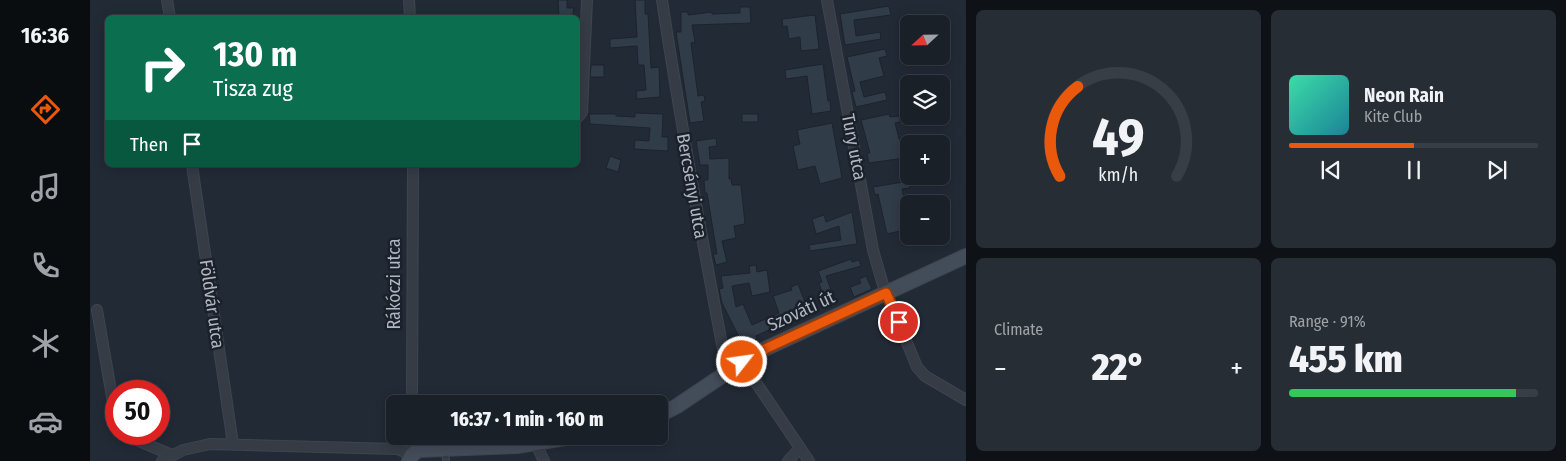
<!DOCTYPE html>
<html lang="en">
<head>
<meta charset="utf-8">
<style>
  body { margin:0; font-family:"Fira Sans Condensed",sans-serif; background:#272d34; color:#f1f3f6; height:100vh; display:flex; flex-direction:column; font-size:19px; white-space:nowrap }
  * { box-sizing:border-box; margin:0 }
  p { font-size:16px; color:#9fa3a8 }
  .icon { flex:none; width:28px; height:28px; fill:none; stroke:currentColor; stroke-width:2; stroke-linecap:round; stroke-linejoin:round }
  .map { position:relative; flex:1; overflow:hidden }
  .details { display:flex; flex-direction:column; gap:10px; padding:10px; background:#0e1216; width:600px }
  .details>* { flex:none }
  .banner { position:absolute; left:15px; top:15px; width:475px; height:152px; border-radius:8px; box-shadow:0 2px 12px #0003,0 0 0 1px #383e45; background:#0b6e4f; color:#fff; overflow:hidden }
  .needle { width:32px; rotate:248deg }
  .buttons { position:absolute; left:810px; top:15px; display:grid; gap:10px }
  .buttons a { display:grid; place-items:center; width:50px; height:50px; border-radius:8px; background:#1a2028; box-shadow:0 2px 12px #0003,0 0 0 1px #383e45; font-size:25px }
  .speed { position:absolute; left:15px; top:380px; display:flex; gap:10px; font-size:25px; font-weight:700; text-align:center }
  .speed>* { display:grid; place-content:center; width:65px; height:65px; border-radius:50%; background:#1a2028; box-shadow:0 2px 12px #0003,0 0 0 1px #383e45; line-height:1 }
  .speed .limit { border:8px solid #d22; background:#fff; color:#111 }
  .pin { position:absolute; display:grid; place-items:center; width:42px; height:42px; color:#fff; margin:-21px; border:2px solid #fff; border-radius:50%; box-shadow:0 1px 5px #0007 }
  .me { position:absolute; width:55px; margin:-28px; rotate:60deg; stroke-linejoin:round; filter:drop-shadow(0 0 4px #0008) }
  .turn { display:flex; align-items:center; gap:18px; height:105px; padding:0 25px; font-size:22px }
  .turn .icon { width:65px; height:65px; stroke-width:2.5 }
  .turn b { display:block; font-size:35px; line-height:42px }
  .then { display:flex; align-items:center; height:48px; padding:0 25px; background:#0003; gap:10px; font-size:19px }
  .big { font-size:38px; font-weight:800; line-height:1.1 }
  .details .card { flex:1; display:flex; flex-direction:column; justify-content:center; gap:8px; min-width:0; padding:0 18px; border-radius:8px; background:#272d34 }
  .details .dial { align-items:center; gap:0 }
  .dial svg { height:130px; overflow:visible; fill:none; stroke:#383e45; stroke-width:7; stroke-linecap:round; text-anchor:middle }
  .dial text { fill:#f1f3f6; stroke:none }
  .song { display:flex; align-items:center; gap:15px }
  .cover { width:60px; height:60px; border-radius:8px; background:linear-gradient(135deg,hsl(160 70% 55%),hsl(190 70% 35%)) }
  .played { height:5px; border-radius:2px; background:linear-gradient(90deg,#ea580c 50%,#383e45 50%) }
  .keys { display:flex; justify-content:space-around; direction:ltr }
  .heat { display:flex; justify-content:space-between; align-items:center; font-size:28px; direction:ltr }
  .charge { height:8px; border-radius:4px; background:linear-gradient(90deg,#34c759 91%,#383e45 0) }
  .details .tiles { flex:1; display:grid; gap:10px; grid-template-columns:repeat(2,1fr) }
  .trip { position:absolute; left:296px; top:395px; width:282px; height:50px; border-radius:8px; background:#1a2028; box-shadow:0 2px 12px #0003,0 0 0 1px #383e45; font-weight:800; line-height:50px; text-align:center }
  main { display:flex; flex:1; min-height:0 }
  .tabs { display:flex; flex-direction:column; width:90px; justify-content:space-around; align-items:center; background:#0a0d10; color:#9fa3a8 }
  .tabs .icon { width:35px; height:35px }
  .tabs .current { color:#ea580c }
  .tabs b { font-size:22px; color:#f1f3f6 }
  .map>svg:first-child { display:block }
</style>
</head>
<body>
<main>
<nav class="tabs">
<b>16:36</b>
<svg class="icon current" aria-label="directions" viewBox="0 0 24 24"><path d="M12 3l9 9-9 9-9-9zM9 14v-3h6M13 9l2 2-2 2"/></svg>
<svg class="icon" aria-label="music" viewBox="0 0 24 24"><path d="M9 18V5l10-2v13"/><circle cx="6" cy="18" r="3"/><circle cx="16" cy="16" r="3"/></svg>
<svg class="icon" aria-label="phone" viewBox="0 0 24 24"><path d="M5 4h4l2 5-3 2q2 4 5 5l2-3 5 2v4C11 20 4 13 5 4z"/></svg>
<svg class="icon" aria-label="climate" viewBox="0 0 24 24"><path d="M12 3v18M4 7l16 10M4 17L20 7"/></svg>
<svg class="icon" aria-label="car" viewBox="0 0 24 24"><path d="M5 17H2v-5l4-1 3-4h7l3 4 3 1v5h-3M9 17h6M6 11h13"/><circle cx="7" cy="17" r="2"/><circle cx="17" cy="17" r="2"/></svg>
</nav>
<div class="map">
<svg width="876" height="461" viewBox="0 0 876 461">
  <rect width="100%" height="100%" fill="#222a36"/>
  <g fill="#313c49" stroke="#1c232d">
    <polygon points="468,0 477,0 477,8 484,8 482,18 469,18"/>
    <polygon points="545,0 555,0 555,14 558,14 561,68 569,67 570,97 547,99 546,91 556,90 554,65 548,65 547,46 520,48 520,39 547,37"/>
    <polygon points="799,6 801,15 764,20 766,36 790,32 791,39 755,45 750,14"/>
    <polygon points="650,7 660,7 661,23 602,25 605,42 601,43 608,96 614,95 615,101 611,102 614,121 600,123 586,32 591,32 591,12 598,12 598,15 622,12 622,14 650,13"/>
    <polygon points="725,15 729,49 711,51 710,37 699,39 697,26 693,27 692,19"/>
    <polygon points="795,49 797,56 789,58 794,76 770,82 774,97 795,92 797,100 766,107 762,92 765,91 757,57"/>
    <polygon points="733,64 738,101 740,101 741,111 722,114 717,76 696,79 695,70"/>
    <polygon points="501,65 514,65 514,77 500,77"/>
    <polygon points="545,113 573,114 572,137 578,137 578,151 544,149 545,140 559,141 560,128 500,124 499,114 526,114 526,116 545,117"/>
    <rect x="652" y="114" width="16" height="8"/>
    <polygon points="799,114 800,117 809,116 810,122 805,123 814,158 779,163 777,153 780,153 771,120"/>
    <polygon points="742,123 752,178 730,184 725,166 708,170 703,146 710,144 707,130"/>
    <polygon points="626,138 627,146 619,147 620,159 639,158 639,179 641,179 642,185 651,185 655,224 644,226 646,238 632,241 637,262 626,265 623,254 627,254 617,193 615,193 614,180 618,180 618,165 610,165 606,141"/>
    <polygon points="520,156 531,160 528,172 516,168"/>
    <polygon points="819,181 820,188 812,189 816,208 810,209 812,222 819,220 819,229 797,234 788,194 785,195 783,187"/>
    <polygon points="762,212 767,244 720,251 719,245 751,240 749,226 726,234 722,219 734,215 736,222"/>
    <polygon points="761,259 762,262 769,260 771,266 736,276 745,301 736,304 729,283 732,282 728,271"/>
    <polygon points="666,265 667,272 677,270 680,292 662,296 659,283 642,286 646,307 653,304 662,325 689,313 683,296 702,290 701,287 708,284 717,307 725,304 728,310 713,317 711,312 697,317 699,321 683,326 683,328 666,336 667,339 653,345 632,303 629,289 633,288 631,276 660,273 659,266"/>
    <polygon points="776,276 782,289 764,297 760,287 771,283 769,279"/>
  </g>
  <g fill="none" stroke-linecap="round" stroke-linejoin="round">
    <g stroke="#3e4550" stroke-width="8">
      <polyline id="lane" points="355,450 356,461"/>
    </g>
    <g stroke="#3e4550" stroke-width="12">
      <g id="street">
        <polyline points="77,0 80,18"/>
        <polyline points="319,0 320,18"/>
        <path d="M572,0C590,120 612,240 635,360L641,368"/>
        <polyline points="737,0 783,250 793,285 827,367 835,376 876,400"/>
        <polyline points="488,117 492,112 497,0"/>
        <polyline points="102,165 143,444"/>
        <polyline points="7,310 26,420"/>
        <polyline points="652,362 719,461"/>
        <polyline points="322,404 323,165"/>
        <polyline points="32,434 82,455"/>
        <polyline points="446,444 454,461"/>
        <polyline points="72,461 93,450 120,444 307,449 322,455 322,436"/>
        <polyline points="698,461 710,448"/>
      </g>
    </g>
    <g stroke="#3e4550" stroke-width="16">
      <g id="secondary">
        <polyline points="570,415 587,406 666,353 876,256"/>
        <polyline points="319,461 322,455 328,450 427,446 487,436"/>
      </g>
    </g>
    <use href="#lane" stroke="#353c46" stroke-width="5"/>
    <use href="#street" stroke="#353c46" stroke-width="10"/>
    <use href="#secondary" stroke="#434c59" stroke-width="14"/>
  </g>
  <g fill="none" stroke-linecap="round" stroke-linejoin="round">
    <g stroke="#983908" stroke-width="12">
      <polyline id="route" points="652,362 677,348 796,293 809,322"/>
    </g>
    <use href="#route" stroke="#ea580c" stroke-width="9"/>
  </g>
  <g text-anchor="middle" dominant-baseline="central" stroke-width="5" stroke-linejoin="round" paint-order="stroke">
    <g font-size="18" fill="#afb7c3" stroke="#1a212b">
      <text transform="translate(764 147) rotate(79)">Tury utca</text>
      <text transform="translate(602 186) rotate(80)">Bercsényi utca</text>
      <text transform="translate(304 284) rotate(-90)">Rákóczi utca</text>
      <text transform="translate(122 304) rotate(82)">Földvár utca</text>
      <text transform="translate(711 311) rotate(-25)">Szováti út</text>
    </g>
  </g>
</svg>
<div class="buttons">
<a><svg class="needle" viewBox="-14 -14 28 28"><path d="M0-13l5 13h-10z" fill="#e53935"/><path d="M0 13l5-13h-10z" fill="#9fa3a8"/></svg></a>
<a><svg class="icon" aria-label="layers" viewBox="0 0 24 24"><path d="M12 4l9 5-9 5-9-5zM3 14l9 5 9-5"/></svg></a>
<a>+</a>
<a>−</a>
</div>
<div class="speed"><div class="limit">50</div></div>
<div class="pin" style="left:809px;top:322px;background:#d93025"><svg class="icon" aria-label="arrive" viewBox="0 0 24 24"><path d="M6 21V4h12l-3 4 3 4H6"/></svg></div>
<svg class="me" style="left:652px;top:362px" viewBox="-20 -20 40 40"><circle r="17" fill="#ea580c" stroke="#fff" stroke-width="3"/><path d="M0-11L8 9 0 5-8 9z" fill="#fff"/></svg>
<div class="trip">16:37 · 1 min · 160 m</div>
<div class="banner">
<div class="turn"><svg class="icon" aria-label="right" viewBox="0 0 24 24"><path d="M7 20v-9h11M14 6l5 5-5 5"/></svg><div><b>130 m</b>Tisza zug</div></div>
<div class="then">Then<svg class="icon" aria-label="arrive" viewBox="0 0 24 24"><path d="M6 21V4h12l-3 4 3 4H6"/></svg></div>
</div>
</div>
<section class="details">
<div class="tiles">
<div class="card dial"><svg viewBox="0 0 100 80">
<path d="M14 69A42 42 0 1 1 86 69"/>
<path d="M14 69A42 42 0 0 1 25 14" stroke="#ea580c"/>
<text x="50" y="56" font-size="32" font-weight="700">49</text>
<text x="50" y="72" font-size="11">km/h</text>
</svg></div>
<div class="card">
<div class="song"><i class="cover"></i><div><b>Neon Rain</b><p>Kite Club</p></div></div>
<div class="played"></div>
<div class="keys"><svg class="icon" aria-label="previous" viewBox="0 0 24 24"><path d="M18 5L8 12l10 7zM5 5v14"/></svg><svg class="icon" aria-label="pause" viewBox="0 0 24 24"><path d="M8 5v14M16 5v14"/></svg><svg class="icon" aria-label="next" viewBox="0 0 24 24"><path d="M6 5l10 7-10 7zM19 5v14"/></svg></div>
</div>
<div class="card"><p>Climate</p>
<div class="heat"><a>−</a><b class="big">22°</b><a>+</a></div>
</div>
<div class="card"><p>Range · 91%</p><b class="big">455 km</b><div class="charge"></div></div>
</div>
</section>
</main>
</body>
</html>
